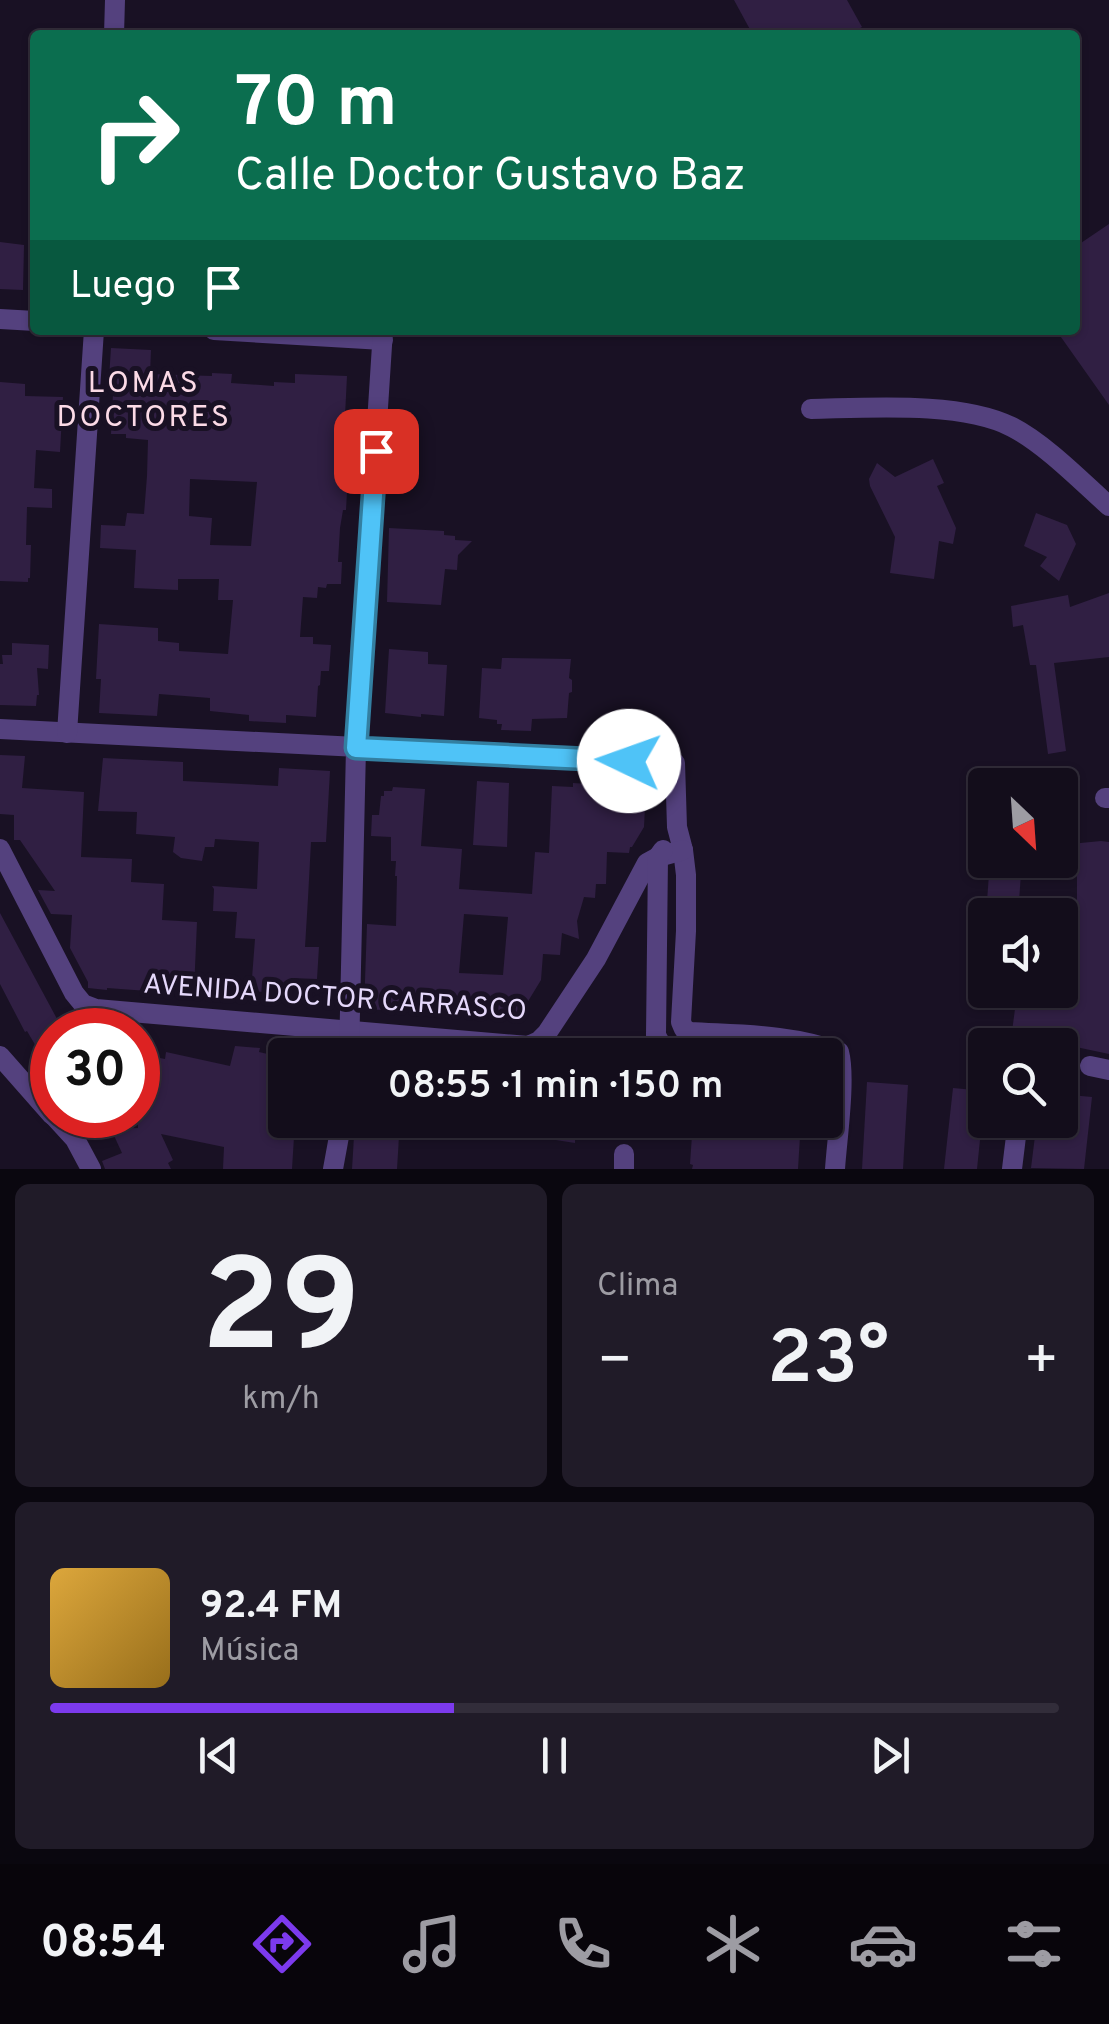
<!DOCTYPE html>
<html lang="es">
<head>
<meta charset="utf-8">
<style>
  body { margin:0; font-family:Overpass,sans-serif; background:#201b28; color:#f1f3f6; height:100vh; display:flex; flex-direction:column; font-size:38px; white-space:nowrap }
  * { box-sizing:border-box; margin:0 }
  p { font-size:32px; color:#9d9ca3 }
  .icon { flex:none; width:55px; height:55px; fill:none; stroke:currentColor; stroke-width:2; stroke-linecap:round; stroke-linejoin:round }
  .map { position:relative; height:1169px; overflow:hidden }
  .drawer { display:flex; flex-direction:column; gap:15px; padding:15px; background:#0a070f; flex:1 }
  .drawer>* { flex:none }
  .top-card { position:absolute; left:30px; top:30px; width:1050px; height:305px; border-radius:10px; box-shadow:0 2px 8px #0004,0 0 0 2px #322d3a; background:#0b6e4f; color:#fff; overflow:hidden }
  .needle { width:65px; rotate:155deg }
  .controls { position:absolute; left:968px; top:768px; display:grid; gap:20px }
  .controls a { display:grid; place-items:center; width:110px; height:110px; border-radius:10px; background:#130d1b; box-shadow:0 2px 8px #0004,0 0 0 2px #322d3a; font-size:50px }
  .speed { position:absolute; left:30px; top:1008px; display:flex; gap:20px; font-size:50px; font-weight:700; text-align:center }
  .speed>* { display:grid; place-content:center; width:130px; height:130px; border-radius:50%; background:#130d1b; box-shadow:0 2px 8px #0004,0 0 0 2px #322d3a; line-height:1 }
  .speed .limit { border:15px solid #d22; background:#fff; color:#111 }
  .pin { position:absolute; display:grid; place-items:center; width:85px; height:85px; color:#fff; margin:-42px; border-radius:20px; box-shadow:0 5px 15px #0006 }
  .me { position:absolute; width:110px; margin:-55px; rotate:273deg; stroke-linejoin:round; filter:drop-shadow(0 0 8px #0008) }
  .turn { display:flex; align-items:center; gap:35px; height:210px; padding:0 40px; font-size:45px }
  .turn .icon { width:130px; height:130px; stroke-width:2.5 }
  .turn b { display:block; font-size:70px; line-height:85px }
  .then { display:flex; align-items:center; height:95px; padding:0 40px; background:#0003; gap:20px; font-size:38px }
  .big { font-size:75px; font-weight:600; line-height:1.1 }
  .drawer .tile { flex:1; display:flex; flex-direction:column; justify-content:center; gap:15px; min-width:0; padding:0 35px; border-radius:15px; background:#201b28 }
  .drawer .dial { align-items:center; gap:0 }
  .dial b { font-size:130px; line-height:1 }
  .song { display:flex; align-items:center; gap:30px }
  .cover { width:120px; height:120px; border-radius:15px; background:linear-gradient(135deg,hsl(40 70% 55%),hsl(40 70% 35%)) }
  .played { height:10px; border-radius:5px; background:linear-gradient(90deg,#7c3aed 40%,#322d3a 40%) }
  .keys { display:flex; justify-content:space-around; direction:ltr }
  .heat { display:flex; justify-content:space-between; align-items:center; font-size:55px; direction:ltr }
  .drawer .tiles { flex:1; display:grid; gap:15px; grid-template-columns:1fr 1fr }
  .tile:last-child { grid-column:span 2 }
  .trip { position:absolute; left:268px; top:1038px; width:575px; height:100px; border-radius:10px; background:#130d1b; box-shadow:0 2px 8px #0004,0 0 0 2px #322d3a; font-weight:600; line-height:100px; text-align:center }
  .dock { display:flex; height:160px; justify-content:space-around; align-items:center; background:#08050b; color:#9d9ca3 }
  .dock .icon { width:70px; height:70px }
  .dock .current { color:#7c3aed }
  .dock b { font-size:45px; color:#f1f3f6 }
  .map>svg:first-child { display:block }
</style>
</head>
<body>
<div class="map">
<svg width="1109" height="1169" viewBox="0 0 1109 1169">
  <rect width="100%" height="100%" fill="#191124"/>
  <g fill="#301f43" fill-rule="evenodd">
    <polygon points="734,0 847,0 862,27 847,35 753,35"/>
    <polygon points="1109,224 1109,405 1056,330 1075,330 1075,247"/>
    <polygon points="0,242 24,245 23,290 0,289"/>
    <path d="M111,348L151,350L150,374L212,376V373L232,374L231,383L274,386V382L295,383V374L347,376L344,436H350L346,510H343L340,528L338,562H342L341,584H327L326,588L318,587L317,598L303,597L300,637H313V644L331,645L329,671H321L320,685L318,686L316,717L286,715V723L249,721V715L210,711V698L159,694L157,716L99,713L101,679H96L99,624L158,628V641L179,643V651L228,654L233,600H218L219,579H178V590L134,588L136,550L100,548L101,525L125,526L127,513L144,514L147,476L148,440L126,438V434H111L113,393H108ZM190,479L257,482L251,546L210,545L212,518L189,516Z"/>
    <polygon points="0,382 25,384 25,396 63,397 60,452 36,450 34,488 52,489 52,508 27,507 26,545 31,545 30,578 28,578 28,582 0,581"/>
    <polygon points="933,459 944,483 937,486 956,528 953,544 939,541 934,579 890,573 895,537 870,486 869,479 877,463 895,477"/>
    <polygon points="1036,513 1067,525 1076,544 1059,581 1040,566 1047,557 1024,546"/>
    <polygon points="389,528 444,531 444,535 455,536 455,540 472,541 458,555 457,570 445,569 441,605 387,602"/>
    <polygon points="1109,593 1109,657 1054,663 1066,751 1048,754 1036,665 1030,665 1023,625 1013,627 1011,606 1068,595 1070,607"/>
    <polygon points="12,643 49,645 48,669 37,668 39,695 37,695 36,706 0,705 0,664 3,664 2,655 12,655"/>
    <polygon points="389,649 428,652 428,664 447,665 444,716 421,714 421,717 385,713"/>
    <polygon points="502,658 571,659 569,678 572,680 572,692 569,693 567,718 532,719 531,731 501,730 502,724 497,724 497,720 479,718 482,668 501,669"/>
    <polygon points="0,755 25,756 22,788 84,792 81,857 132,859 131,882 164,884 162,920 197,922 194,990 156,988 148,991 107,988 107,990 88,988 88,982 70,948 72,915 51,914 38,890 55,891 20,840 14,840 14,815 0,814"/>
    <polygon points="103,758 183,762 183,781 278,786 279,768 330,771 326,842 311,842 308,898 305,947 319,947 317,979 291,978 290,994 251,991 255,939 235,938 237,912 213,911 214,889 212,886 257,889 259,842 215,839 214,847 205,847 202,861 181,858 173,852 175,837 136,834 137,812 98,811"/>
    <polygon points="477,781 509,783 507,847 473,845"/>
    <path d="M573,783L622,786L621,806L645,807L644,827L632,847H630L629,853L607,852L606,884H596L595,898L584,897L577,921L579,939L562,933L560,955L543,954L541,980L519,1016L484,1013L485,1006L444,1004L443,1013L364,1009L367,924L396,926L397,876H395L396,861H391V837L371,836L372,815H379L381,796H384V791H392L393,787L425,789L421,846L462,849L459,889L532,894L535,852L549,853L552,786L573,787ZM464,914L508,917L503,975L459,973Z"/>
    <polygon points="1101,841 1109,842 1109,1054 1076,1047 1072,1038 1035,1032 1030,1042 1011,1039 1015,1009 997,1009 996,990 1060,990 1060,911 1077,911 1077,871 1060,870 1060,845"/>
    <polygon points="990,860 1022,860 1018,915 986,915"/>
    <polygon points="0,913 63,1030 52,1030 52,1039 37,1048 27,1031 25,1032 0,984"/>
    <polygon points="235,1046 260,1048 259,1052 285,1058 285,1120 328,1120 325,1139 294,1137 292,1169 223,1169 224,1147 161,1134 173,1160 168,1163 171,1169 105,1169 102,1161 122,1153 111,1129 138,1128 138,1058 159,1063 160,1058 165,1059 166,1052 230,1066"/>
    <polygon points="867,1082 908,1085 903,1169 862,1169"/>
    <polygon points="953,1088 985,1091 977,1169 944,1169"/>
    <polygon points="1060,1094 1092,1097 1084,1169 1031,1168 1037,1120 1060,1120"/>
    <polygon points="355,1120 400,1120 397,1169 352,1169"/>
    <polygon points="500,1120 575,1120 575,1143 499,1131"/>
    <polygon points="801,1120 798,1169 692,1169 693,1165 690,1164 693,1121"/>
  </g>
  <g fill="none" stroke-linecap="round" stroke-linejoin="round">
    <g stroke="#54417e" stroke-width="20">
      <polyline points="114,35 115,0"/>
      <polyline points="0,319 35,321"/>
      <polyline points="214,330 383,340"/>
      <path d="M811,409C868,408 961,401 1012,427C1045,444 1081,481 1109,506"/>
      <path d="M0,729L675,763L677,827L683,850L686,875V931L681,1022L684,1029L690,1032C740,1035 792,1034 839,1052C846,1078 837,1139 835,1169"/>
      <polyline points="67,733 94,330"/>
      <polyline points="1105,798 1109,798"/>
      <polyline points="0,849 74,993 83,1004 96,1009 528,1046 539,1041 547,1033 596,959 647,863 658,857 683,850"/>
      <path d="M663,850L658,857L656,1035C664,1055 681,1053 700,1055"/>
      <polyline points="349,1055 356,748 383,330"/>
      <polyline points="0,1056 52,1115"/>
      <polyline points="1090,1066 1109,1070"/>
      <polyline points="53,1115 75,1139 91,1169"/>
      <polyline points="624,1154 624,1169"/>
      <polyline points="333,1169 342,1120"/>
      <polyline points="1012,1169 1018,1120"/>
    </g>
  </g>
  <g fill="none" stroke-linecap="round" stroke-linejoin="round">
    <g stroke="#337fa1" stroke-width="25">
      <polyline id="route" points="376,451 356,748 629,761"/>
    </g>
    <use href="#route" stroke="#4fc3f7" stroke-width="18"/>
  </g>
  <g text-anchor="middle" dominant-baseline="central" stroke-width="10" stroke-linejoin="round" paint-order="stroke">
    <g font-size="28" fill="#e5d8fb" stroke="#191124">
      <text transform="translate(335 999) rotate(4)">AVENIDA DOCTOR CARRASCO</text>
    </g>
    <g font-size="30" letter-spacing="2.5" fill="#fbdae6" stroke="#191124">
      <text x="144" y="384">LOMAS<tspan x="144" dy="34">DOCTORES</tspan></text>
    </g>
  </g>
</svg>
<div class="controls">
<a><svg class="needle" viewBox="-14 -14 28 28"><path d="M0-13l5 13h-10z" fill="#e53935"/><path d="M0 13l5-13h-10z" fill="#9d9ca3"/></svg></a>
<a><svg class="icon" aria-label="sound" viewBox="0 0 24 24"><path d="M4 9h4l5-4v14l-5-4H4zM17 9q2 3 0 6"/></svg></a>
<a><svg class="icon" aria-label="search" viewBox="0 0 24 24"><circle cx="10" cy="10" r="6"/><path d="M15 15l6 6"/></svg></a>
</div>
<div class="speed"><div class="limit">30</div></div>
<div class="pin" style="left:376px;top:451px;background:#d93025"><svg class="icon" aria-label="arrive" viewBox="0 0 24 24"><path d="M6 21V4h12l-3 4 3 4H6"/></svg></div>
<svg class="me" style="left:629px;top:761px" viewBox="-20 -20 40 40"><circle r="19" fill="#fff"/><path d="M0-13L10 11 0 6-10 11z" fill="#4fc3f7"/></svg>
<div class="trip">08:55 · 1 min · 150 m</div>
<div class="top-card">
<div class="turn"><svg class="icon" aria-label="right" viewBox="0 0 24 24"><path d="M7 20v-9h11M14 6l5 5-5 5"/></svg><div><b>70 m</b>Calle Doctor Gustavo Baz</div></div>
<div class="then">Luego<svg class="icon" aria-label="arrive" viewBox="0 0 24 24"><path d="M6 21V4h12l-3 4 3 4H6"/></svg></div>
</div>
</div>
<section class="drawer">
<div class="tiles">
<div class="tile dial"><b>29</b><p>km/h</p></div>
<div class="tile"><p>Clima</p>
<div class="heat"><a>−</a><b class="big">23°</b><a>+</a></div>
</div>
<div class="tile">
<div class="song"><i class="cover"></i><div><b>92.4 FM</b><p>Música</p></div></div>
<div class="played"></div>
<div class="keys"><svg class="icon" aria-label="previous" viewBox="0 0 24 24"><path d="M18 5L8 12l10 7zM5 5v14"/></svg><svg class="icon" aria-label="pause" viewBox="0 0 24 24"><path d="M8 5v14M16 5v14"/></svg><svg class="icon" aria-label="next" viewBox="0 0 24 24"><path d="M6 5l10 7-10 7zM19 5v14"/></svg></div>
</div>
</div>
</section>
<nav class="dock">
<b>08:54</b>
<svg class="icon current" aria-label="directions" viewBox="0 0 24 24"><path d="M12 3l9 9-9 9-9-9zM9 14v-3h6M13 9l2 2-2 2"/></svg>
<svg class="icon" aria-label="music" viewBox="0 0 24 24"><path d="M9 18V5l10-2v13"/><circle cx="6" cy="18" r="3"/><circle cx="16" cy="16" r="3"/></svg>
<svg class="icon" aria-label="phone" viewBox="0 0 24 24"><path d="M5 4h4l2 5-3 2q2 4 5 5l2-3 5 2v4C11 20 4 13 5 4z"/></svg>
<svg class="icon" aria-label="climate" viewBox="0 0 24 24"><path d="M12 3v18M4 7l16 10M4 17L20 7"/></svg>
<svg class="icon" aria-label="car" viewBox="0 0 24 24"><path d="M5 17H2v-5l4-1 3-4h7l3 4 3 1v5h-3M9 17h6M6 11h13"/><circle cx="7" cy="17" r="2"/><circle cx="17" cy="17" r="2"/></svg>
<svg class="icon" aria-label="filters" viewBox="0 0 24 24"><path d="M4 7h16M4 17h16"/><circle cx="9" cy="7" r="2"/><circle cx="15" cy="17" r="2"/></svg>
</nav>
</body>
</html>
